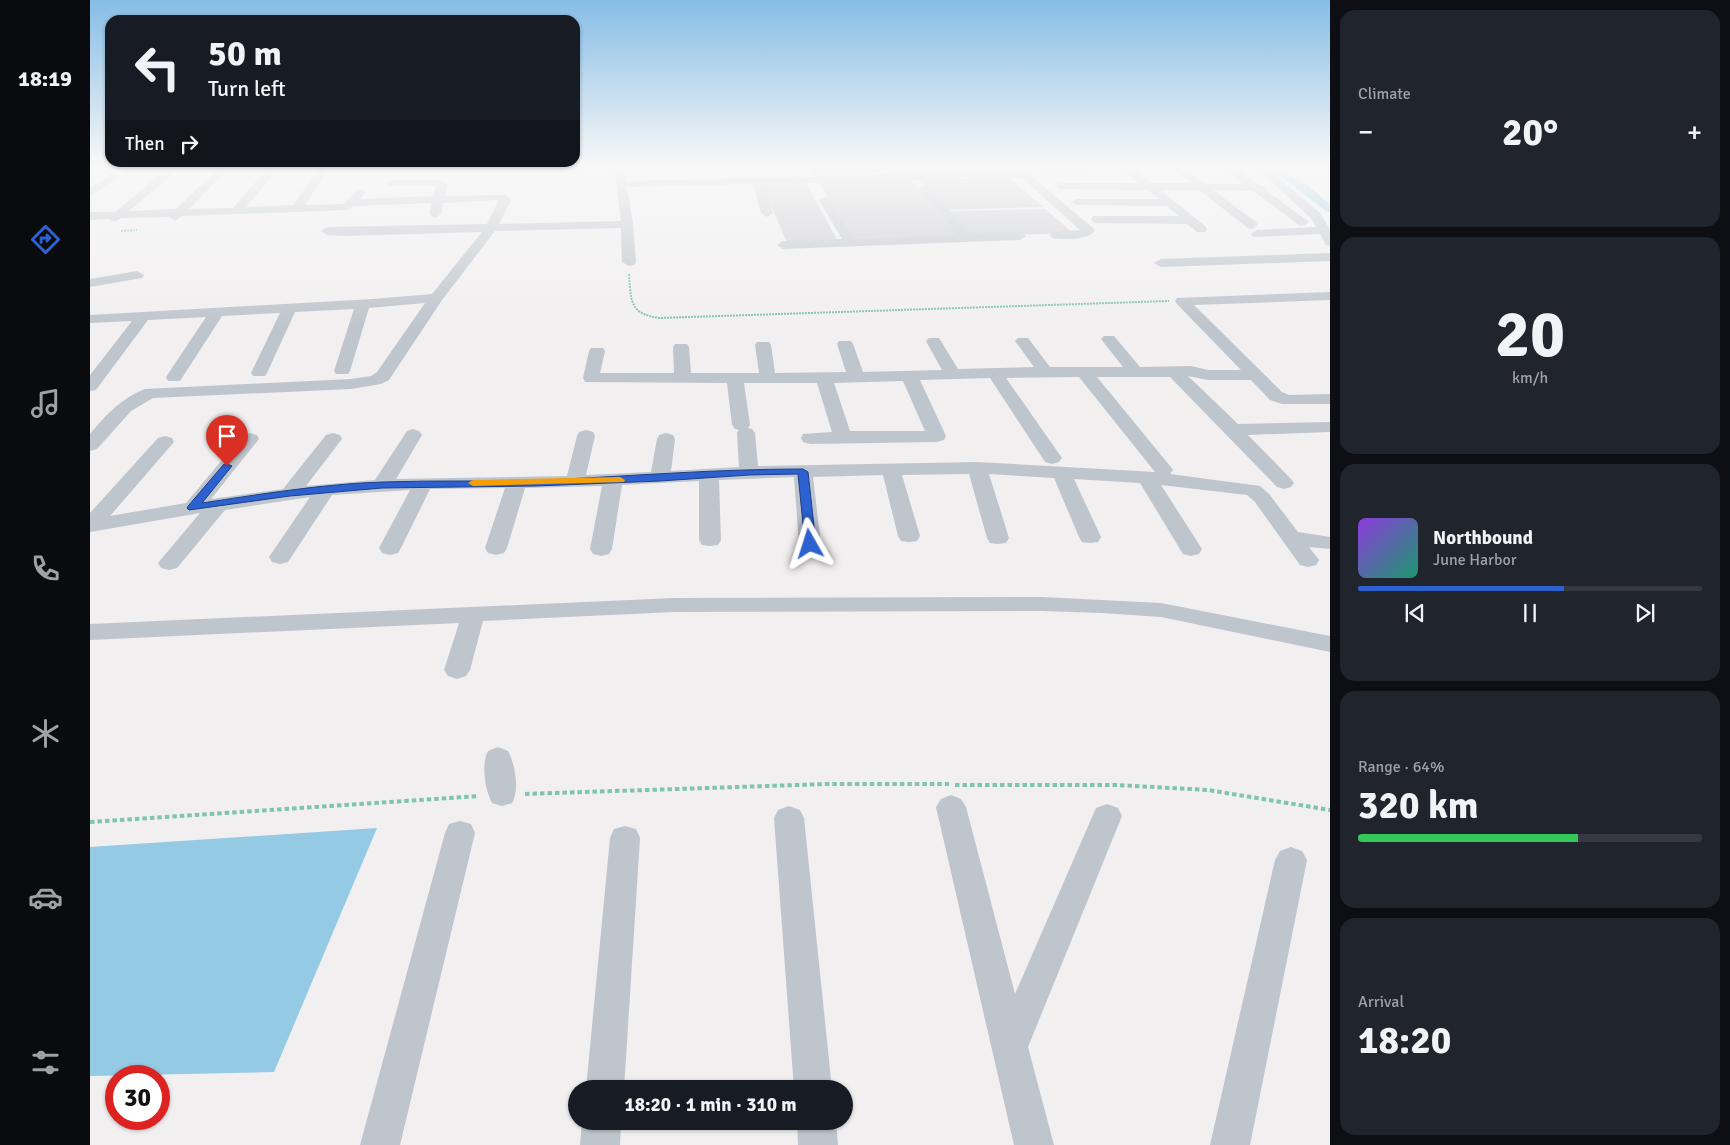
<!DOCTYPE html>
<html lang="en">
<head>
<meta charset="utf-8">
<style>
  body { margin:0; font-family:Signika,sans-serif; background:#20242c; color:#f1f3f6; height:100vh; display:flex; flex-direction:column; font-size:19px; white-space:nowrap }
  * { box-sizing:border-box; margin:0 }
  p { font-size:16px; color:#9ea1a6 }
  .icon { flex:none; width:28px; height:28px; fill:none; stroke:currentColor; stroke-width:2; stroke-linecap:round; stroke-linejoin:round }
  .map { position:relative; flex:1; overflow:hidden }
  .sheet { display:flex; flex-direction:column; gap:10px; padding:10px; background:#0d0f14; width:400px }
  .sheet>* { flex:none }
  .guide { position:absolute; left:15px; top:15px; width:475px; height:152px; border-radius:15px; box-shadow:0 1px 4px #0004; background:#171b24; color:#f1f3f6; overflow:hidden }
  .speed { position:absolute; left:15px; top:1065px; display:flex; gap:10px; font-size:25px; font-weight:700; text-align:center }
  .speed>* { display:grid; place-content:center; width:65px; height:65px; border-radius:50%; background:#171b24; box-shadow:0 1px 4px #0004; line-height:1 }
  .speed .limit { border:8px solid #d22; background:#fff; color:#111 }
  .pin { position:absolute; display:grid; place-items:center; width:42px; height:42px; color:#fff; margin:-51px -21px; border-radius:50% 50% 50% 0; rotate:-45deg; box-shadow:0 0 5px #0007 }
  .pin .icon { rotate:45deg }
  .me { position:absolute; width:55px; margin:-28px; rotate:354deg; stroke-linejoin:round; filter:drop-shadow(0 0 4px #0008) }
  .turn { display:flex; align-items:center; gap:18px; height:105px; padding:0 20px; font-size:22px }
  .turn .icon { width:65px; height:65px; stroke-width:2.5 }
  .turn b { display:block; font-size:35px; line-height:42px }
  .then { display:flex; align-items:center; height:48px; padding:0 20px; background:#0003; gap:10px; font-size:19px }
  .big { font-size:38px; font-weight:700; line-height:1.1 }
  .sheet .tile { flex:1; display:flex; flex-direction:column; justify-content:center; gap:8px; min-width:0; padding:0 18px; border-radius:15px; background:#20242c }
  .sheet .dial { align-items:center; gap:0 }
  .dial b { font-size:65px; line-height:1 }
  .song { display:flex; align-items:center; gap:15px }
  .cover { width:60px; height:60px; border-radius:8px; background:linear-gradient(135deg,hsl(270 70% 55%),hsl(160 70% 35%)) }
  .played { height:5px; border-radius:2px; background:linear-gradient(90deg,#2c61cf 60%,#363941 60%) }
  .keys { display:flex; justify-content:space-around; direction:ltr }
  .heat { display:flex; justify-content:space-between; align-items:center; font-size:28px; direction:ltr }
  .charge { height:8px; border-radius:4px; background:linear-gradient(90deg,#34c759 64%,#363941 0) }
  .trip { position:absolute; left:478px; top:1080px; width:285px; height:50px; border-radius:25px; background:#171b24; box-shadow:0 1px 4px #0004; font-weight:700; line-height:50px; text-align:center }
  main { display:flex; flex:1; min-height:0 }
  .tab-bar { display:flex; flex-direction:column; width:90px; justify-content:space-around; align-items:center; background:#090b0e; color:#9ea1a6 }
  .tab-bar .icon { width:35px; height:35px }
  .tab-bar .selected { color:#2c61cf }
  .tab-bar b { font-size:22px; color:#f1f3f6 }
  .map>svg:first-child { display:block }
</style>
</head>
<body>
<main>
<nav class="tab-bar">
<b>18:19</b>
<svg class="icon selected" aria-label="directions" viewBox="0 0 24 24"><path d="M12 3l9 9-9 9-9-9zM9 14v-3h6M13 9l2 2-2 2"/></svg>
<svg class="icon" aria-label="music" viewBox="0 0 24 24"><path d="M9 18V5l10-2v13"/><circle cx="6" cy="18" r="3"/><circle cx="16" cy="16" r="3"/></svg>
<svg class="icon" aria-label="phone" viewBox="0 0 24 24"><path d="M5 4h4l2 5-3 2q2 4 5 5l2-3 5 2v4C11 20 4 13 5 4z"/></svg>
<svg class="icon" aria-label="climate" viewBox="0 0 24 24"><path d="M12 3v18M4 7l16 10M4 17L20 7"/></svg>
<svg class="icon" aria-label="car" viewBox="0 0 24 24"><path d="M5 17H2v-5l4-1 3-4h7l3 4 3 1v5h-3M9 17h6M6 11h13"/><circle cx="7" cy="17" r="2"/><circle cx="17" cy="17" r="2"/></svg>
<svg class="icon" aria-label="filters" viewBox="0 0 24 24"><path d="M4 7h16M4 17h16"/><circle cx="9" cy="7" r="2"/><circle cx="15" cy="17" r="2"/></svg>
</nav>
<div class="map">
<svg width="1240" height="1145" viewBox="0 0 1240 1145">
  <rect width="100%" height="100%" fill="#f1efef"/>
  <polygon fill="#94cae3" points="287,828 184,1072 0,1076 0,847"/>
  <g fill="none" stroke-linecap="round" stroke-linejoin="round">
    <polygon fill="#94cae3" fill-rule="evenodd" points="1177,166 1188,166 1240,204 1240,212 1236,211"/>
  </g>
  <g fill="#c9cbd1">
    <polygon points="719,166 771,166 777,173 724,175"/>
    <polygon points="774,166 784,166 790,173 780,173"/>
    <polygon points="797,166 812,166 819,173 803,174"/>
    <polygon points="817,166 888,166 895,173 825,175"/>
    <polygon points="900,166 935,166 938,168 903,169"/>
    <polygon points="919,178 953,207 856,210 829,180"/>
    <polygon points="820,179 870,236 765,239 729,182"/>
    <polygon points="715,182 748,241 697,242 671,183"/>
    <polygon points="955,209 983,233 881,236 859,211"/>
  </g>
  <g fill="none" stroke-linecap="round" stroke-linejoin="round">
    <g stroke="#7ec5aa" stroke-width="2" stroke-dasharray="2 1" stroke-linecap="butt">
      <polyline points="1206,177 1232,199 1229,198"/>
      <polyline points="31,231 47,230"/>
      <path d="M539,274C541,301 539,314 570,318L1079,301"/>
    </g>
    <g stroke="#7ec5aa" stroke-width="4" stroke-dasharray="4.5 3" stroke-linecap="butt">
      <polyline points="865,785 1026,785 1118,790 1240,810"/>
      <polyline points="435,794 737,784 859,784"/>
      <polyline points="0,822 389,796"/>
    </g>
    <g fill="#bfc5cc" fill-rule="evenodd">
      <polygon points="40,166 52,166 41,175 33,175 32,173"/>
      <polygon points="90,166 101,166 94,174 90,175 85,172"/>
      <path d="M127,166H282L277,169L238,170L215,205L254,204L266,190L270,189L276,192L270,199L343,196L346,186H300L295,183L300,180H352L357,183L355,196L416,195L421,200L409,224L531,221L524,166H534L536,181L868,173L873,176L868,179L673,184L683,213L677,217L671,213L663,184L537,187L543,224L546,262L544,265L539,266L532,262L531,228L405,231L352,300L299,380L291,384L261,389L63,398L41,411L7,449L0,451V434C16,415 31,398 55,389L261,379L281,376L287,372L335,303L279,308L260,371L258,374H246L244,371L264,309L205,312L177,373L175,376H163L161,373L190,313L132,316L90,381H78L76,377L116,317L58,320L6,390L0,391V375L42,321L0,323V315L282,299L342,294L392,232L255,236L237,235L231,231L237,227L397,224L409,200L353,203L351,214L345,218L339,214L342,203L264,206L257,210L92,216L85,221L79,217L31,218L24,222L19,219L0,220V212H25L73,172L77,171L82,174L81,176L39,211L86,209L126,170ZM228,170L203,205L156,207L186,171ZM175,171L143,208L99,209L135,172Z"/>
      <polygon points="474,166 518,166 513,169 451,174 446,171 451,168"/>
      <path d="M1030,166H1041L1062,183H1101L1080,166H1092L1115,184H1153L1131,166C1153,166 1157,182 1177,187V191L1219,222L1213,226L1209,225L1163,191L1123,190L1166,222L1168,225L1162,229L1158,228L1109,190H1070L1115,226L1117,229L1115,232H1107L1097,224L1007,223L1003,222L1001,219L1003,216H1089L1077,206L987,205L981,202L987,199H1069L1057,190L970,189L965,186L970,183H1049Z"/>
      <polygon points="1164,166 1175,166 1231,214 1240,230 1240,246 1236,245 1230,234 1163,237 1161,234 1167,230 1226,227 1222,219"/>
      <polygon points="955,168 995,168 1000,171 995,174 951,173 950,171"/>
      <path d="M925,171L939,174L1003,228L1005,231C998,240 972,240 962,238L960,235L962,232L990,230L932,178H878L873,175L878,172Z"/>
      <polygon points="24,173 28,174 29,176 28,178 0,196 0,188"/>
      <polygon points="834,186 838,187 881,234 930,232 936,236 930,240 693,249 687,245 693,241 752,239 729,200 735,197 739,198 765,239 868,235 830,191 829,189 830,187"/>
      <polygon points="1240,253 1240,261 1071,267 1064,263 1071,259"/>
      <polygon points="47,271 54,275 52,278 0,287 0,279"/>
      <path d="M1240,292V300L1104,305L1192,392L1199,395L1240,394V404H1192L1180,400L1161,380H1118L1098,376L1148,424L1240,422V432L1158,435L1201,479L1204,483L1201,487L1194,489L1187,487L1080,377H1007L1080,466L1083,470L1080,474L1170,486L1179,494L1208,532L1240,537V549L1219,547L1229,560L1226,565L1218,567L1210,565L1165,502L1157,495L1071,485L1112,549L1109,554L1101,556L1093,554L1050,483L984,479L1011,537L1008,542L1000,543L992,542L989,537L964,478L899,474L919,538L916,543L908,544L900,543L897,538L879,474L812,475L830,536L827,541L819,542L811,541L808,536L793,475L723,477L731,544L728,549L720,550L712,549L709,544L704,477L629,480L631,540L628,545L620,546L612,545L609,540V481L532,485L522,549L519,554L511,556L503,554L500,549L512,486L435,488L417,548L414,553L406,555L398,553L395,548L415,488L340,489L311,548L308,553L300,555L292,553L289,548L320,490L242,495L198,562L190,564L182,562L179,557L220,497L135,510L87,568L79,570L71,568L68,563L110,513L0,532V513L68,438L75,436L82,438L84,442L20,516L96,503L153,435L160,433L167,435L169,439L121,499L193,489L236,435L243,433L250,435L252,439L216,486L285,480L317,431L323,429L329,431L332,435L306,479L477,476L487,436L489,432L496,430L503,432L505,436L496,475L561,472L567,439L569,435L576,433L583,435L585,439L581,471L649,467L647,433L649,430L645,429L642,425L637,383L495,382L493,378L499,351L501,348H513L515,351L510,373H584L583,347L585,344H597L599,347L601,373H669L665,345L667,342H679L681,345L685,373L756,372L747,344L749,341H761L763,344L773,372L852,370L836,341L839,338H849L868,369L944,367L925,341L928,338H938L960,367H1033L1011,339L1014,336H1024L1050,367L1101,366L1118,370H1151L1087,304L1085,301L1087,298ZM989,377L1065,472L887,462L668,466L665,433L662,429L658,428L660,425L654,383H727L742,432L713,434L711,438L713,442L720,444L847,442L854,440L856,436L830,380L900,378L955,462L962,464L969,462L972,458L916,378ZM813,381L835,431H760L744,383Z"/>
      <polygon points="952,597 1071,603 1240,636 1240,652 1071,617 1012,613 952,611 584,612 393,621 380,670 376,676 367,679 358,676 354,670 369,623 0,640 0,624 584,598"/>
      <path d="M408,747L418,751C425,764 430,790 422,803L412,806L402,803C395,791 391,763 398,751Z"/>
      <polygon points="861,795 871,799 876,807 925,994 1006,808 1017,804 1028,808 1032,816 938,1047 964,1145 924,1145 846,807 851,799"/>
      <polygon points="699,806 710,810 714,818 742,1089 704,1089 684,818 688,810"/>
      <polygon points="370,821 381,824 385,833 310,1145 270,1145 355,833 359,824"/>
      <polygon points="535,826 546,829 550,838 534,1089 496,1089 520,838 524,829"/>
      <polygon points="1201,847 1212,851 1217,860 1160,1145 1120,1145 1185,860 1190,851"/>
      <polygon points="492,1121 531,1121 530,1145 490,1145"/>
      <polygon points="707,1121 746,1121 748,1145 708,1145"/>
    </g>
  </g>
  <linearGradient id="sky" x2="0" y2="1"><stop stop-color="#86bde6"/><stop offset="0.51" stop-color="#f9f8f8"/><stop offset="1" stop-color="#f9f8f8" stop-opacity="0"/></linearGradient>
  <rect width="1240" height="326" fill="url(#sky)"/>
  <path fill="#2c61cf" stroke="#1d3f87" d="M134,464H137L142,466L112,503C172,494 232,484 293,482C347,480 401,482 456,480C541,476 627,469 713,469L718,472L726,544L720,547L715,544L708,474L659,475L570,481L446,486L292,488L200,496L99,510L97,508L99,505Z"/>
  <polygon fill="#f59e0b" points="530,477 535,480 534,482 383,486 378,483 383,480"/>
</svg>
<div class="speed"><div class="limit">30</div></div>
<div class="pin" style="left:137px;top:466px;background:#d93025"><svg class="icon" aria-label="arrive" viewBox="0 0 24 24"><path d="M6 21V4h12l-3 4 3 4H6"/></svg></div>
<svg class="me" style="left:720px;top:544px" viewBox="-20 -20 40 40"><path d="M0-17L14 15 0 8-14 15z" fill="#2c61cf" stroke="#fff" stroke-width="4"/></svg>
<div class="trip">18:20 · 1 min · 310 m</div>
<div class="guide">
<div class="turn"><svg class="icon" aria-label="left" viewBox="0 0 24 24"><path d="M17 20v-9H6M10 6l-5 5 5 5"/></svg><div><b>50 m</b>Turn left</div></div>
<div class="then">Then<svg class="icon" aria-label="right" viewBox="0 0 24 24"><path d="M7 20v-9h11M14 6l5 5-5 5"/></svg></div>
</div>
</div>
<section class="sheet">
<div class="tile"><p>Climate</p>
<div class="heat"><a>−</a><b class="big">20°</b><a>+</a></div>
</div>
<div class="tile dial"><b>20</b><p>km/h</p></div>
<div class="tile">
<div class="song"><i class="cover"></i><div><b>Northbound</b><p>June Harbor</p></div></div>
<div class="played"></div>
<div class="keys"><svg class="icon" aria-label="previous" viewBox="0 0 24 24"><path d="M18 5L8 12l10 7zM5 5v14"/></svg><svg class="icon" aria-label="pause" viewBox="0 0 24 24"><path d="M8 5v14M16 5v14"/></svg><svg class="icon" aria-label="next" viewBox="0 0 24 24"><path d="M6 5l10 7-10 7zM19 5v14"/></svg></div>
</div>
<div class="tile"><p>Range · 64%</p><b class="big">320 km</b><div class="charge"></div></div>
<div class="tile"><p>Arrival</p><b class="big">18:20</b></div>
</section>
</main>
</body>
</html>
